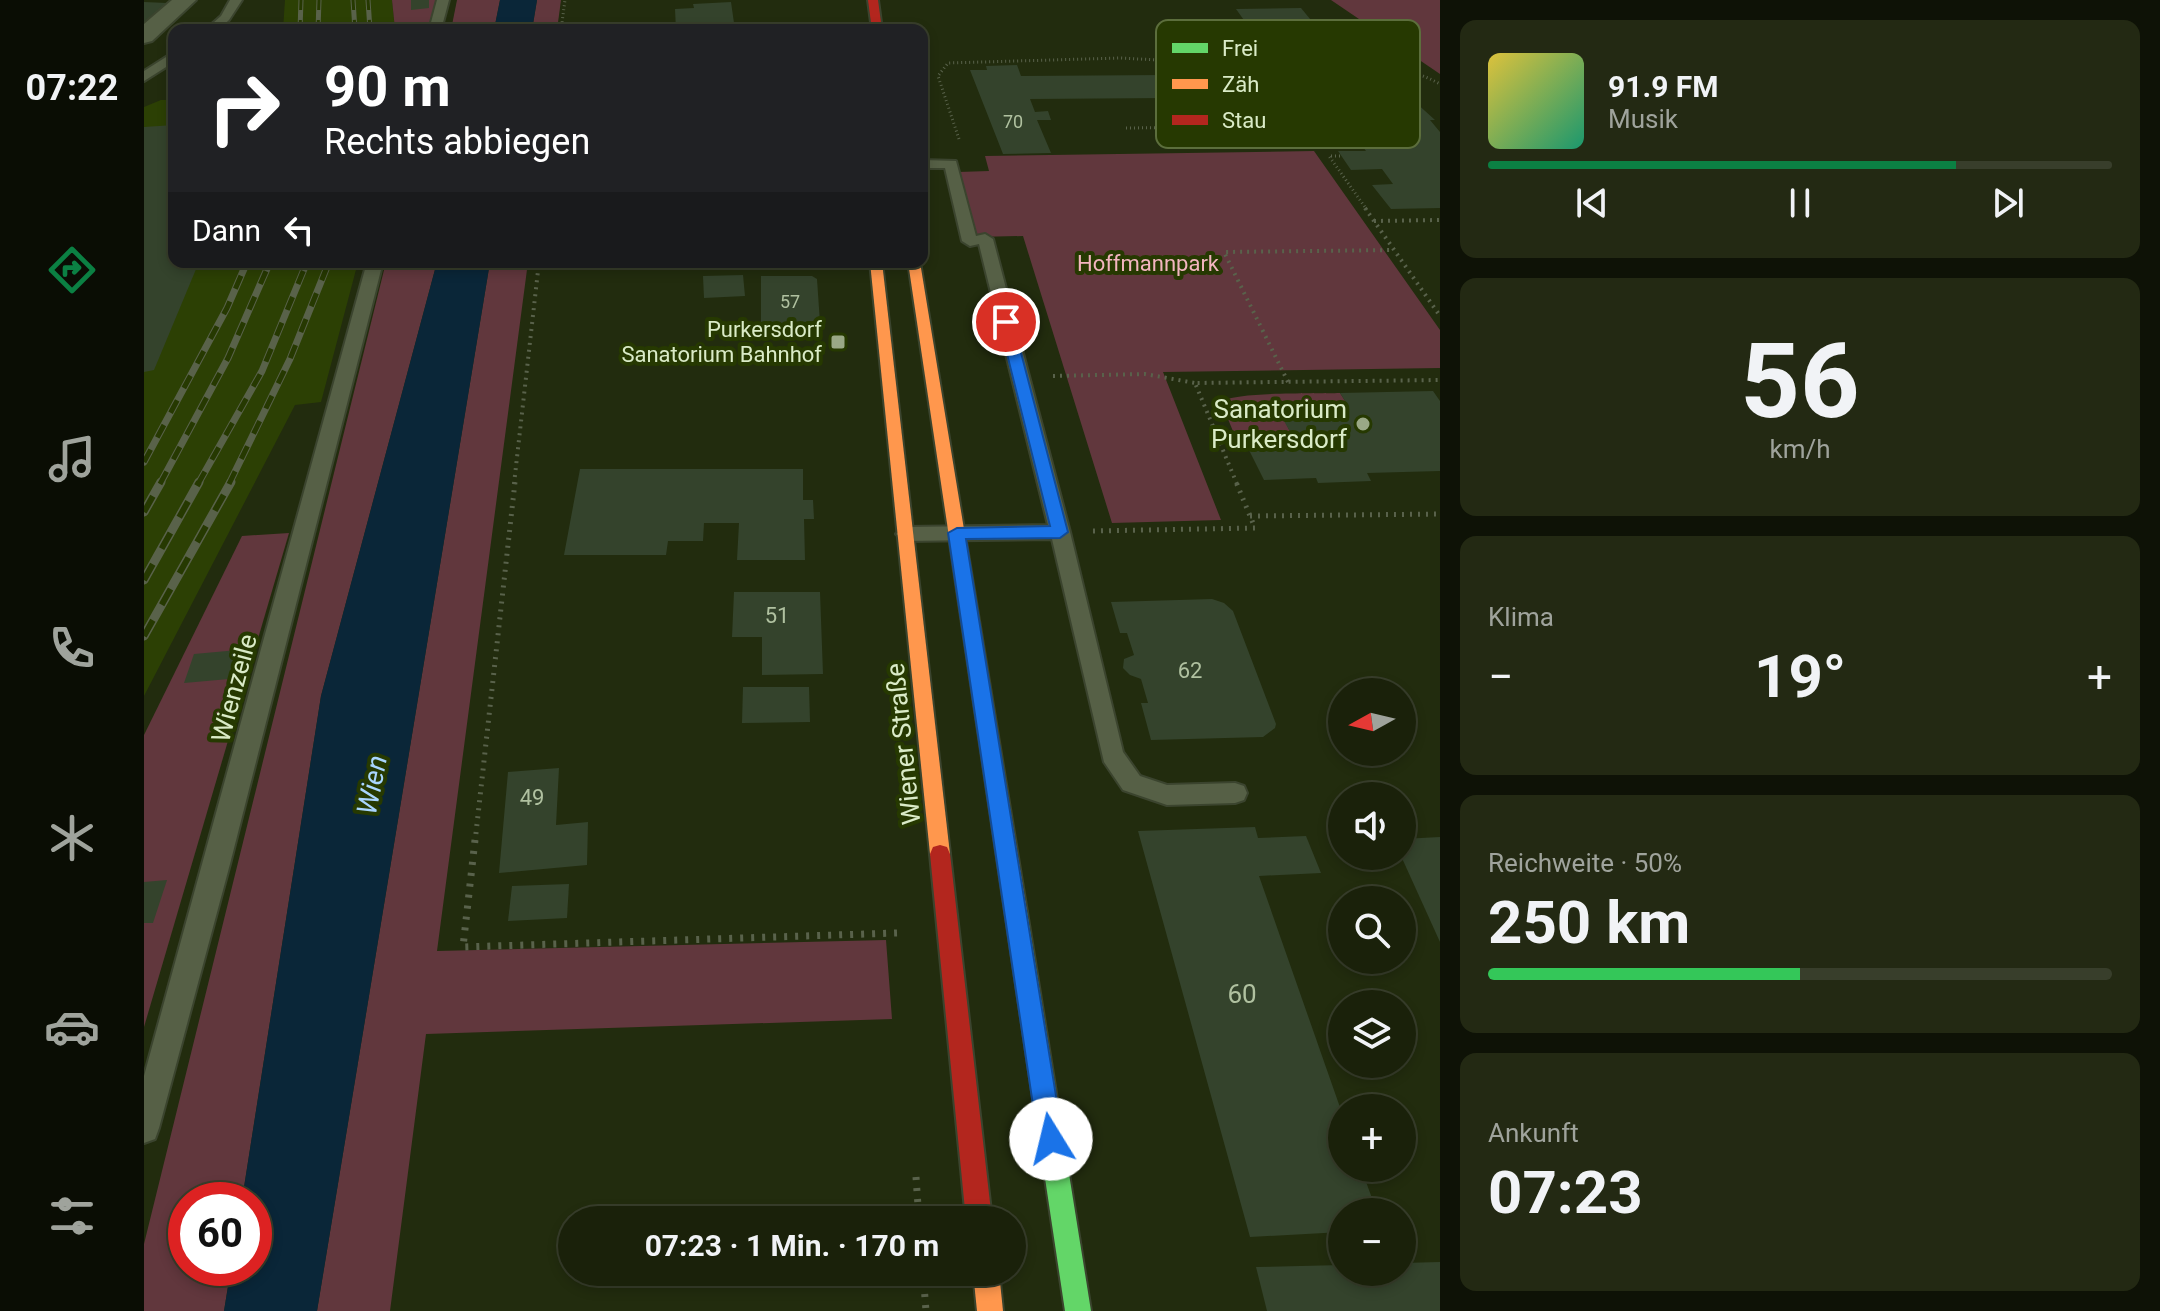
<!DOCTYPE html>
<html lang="de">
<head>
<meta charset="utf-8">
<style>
  body { margin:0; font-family:Roboto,sans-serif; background:#232913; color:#f1f3f6; height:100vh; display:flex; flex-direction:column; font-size:30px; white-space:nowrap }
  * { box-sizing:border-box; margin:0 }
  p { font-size:26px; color:#9fa39c }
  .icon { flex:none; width:44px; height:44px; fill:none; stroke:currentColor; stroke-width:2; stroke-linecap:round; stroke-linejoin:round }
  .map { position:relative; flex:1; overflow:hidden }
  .details { display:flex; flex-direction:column; gap:20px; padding:20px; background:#0e1206; width:720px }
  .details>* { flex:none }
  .guide { position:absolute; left:24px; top:24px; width:760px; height:244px; border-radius:16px; box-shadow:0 4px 12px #0003,0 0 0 2px #383e2b; background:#202124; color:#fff; overflow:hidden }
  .needle { width:52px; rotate:262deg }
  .fabs { position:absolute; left:1184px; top:678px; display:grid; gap:16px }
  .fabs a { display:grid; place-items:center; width:88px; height:88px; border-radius:50%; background:#1a210a; box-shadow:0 4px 12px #0003,0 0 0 2px #383e2b; font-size:40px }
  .speed { position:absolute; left:24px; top:1182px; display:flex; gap:16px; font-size:40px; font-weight:700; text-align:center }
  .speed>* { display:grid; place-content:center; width:104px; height:104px; border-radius:50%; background:#1a210a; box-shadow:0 4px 12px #0003,0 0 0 2px #383e2b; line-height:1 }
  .speed .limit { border:12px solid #d22; background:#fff; color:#111 }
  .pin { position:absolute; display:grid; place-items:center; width:68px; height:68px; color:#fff; margin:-34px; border:4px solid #fff; border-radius:50%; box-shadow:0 2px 8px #0007 }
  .me { position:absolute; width:88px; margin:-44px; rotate:351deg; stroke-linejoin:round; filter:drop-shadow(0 0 6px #0008) }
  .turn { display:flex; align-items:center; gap:28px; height:168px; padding:0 24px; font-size:36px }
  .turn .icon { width:104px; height:104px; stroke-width:2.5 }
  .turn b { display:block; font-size:56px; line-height:68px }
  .then { display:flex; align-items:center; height:76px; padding:0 24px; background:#0003; gap:16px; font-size:30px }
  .big { font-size:60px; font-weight:700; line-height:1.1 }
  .details .card { flex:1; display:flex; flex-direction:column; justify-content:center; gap:12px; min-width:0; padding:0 28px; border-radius:16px; background:#232913 }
  .details .dial { align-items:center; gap:0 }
  .dial b { font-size:104px; line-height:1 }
  .song { display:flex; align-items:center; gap:24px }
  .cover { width:96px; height:96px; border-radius:12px; background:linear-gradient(135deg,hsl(50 70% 55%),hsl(160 70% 35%)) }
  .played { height:8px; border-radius:4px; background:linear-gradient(90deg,#0b8043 75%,#383e2b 75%) }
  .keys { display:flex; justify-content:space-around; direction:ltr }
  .heat { display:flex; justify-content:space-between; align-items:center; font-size:44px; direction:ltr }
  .charge { height:12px; border-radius:6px; background:linear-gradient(90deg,#34c759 50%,#383e2b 0) }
  .trip { position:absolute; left:414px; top:1206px; width:468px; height:80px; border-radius:40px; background:#1a210a; box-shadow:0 4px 12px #0003,0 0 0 2px #383e2b; font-weight:700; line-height:80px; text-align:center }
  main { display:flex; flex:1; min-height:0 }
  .tab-bar { display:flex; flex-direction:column; width:144px; justify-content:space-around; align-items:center; background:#0a0d04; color:#9fa39c }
  .tab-bar .icon { width:56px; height:56px }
  .tab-bar .selected { color:#0b8043 }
  .tab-bar b { font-size:36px; color:#f1f3f6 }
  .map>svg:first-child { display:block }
</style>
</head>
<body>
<main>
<nav class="tab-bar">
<b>07:22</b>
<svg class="icon selected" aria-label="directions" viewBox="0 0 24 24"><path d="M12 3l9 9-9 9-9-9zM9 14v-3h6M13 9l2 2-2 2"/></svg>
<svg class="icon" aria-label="music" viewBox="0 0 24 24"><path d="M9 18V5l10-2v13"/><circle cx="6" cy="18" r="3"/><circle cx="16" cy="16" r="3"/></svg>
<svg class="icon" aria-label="phone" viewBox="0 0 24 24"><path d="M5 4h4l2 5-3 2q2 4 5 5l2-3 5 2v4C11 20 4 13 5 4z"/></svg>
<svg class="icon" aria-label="climate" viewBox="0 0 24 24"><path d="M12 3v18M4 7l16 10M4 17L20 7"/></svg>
<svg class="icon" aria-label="car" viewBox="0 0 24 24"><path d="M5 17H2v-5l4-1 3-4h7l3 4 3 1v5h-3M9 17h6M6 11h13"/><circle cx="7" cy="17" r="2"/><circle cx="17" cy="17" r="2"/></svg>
<svg class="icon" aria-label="filters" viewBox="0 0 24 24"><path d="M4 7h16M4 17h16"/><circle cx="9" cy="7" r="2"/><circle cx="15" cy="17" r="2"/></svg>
</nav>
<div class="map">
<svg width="1296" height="1311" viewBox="0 0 1296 1311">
  <rect width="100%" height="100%" fill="#222c0e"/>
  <g fill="#2c4004">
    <polygon points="141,0 248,0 251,30 139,30"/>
    <polygon points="17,100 30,100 30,262 214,262 177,402 151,405 0,696 0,107"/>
  </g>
  <g fill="#61373d">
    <polygon points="248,0 295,0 288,26 251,29"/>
    <polygon points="313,0 356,0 350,30 307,30"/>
    <polygon points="393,0 417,0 413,30 388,30"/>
    <polygon points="1187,0 1296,0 1296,74"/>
    <polygon points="1170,151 1296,330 1296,368 1019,372 1077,520 968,523 879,236 831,237 814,172 845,171 841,156"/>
    <polygon points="242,262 293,262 177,696 98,1200 42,1200 42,1268 87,1268 80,1311 0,1311 0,1244"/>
    <polygon points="346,262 384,262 293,951 742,940 748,1019 282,1034 246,1311 173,1311"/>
    <path d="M1196,393L1205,407L1135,410L1150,439L1093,441L1077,402C1093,391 1173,394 1196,393Z"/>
    <polygon points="145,533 0,1027 0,735 98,536"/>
  </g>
  <g fill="#0a2638">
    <polygon points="356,0 393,0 388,30 350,30"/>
    <polygon points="293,262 346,262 173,1311 80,1311 87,1268 110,1268 110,1200 98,1200 177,696"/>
  </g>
  <g fill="#34432c">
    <polygon points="267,0 285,0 285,8 267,10"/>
    <polygon points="0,2 23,3 0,22"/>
    <polygon points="587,2 591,30 532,30 531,9 550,8 549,4"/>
    <polygon points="1157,8 1185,42 1117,44 1092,9"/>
    <polygon points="873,65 877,76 1148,74 1166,97 886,99 891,112 904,111 907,120 893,120 907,153 859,154 826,70 843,70 842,66"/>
    <polygon points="1259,91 1291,120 1286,120 1296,132 1296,208 1247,209 1228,185 1249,184 1238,169 1207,170 1194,151 1222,151 1210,135 1237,135 1222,120 1225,120 1222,116 1214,116 1206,105 1214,105 1203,96 1206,96 1203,92"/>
    <polygon points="30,125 30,262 55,262 10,370 0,372 0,127"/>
    <polygon points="599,275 601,296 560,298 559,276"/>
    <polygon points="617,276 668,276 673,279 676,323 670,327 617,328"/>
    <polygon points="1289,391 1296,401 1296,471 1223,473 1227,481 1174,483 1172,478 1120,480 1100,440 1150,439 1134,410 1205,407 1196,393"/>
    <polygon points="436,469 659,469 659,500 669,500 670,519 660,519 661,560 593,560 595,523 560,523 559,541 524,541 522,555 420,555"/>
    <polygon points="590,592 676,592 679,674 618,675 618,637 588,637"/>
    <polygon points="1068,599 1080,603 1089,611 1132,724 1131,728 1119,737 1007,740 997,703 1004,703 997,679 986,675 979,668 980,659 990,655 983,633 976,633 967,602"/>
    <polygon points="94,650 85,679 40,683 50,654"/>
    <polygon points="599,687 665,687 666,722 598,723"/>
    <polygon points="415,768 412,825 444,822 443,865 355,873 364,772"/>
    <polygon points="1111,827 1114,838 1162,836 1177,873 1115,876 1198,1113 1198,1168 1217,1168 1233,1212 1198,1212 1198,1232 1106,1237 994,831"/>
    <polygon points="1296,837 1296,942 1257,856 1258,839"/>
    <polygon points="23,880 9,923 0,923 0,882"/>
    <polygon points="425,884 423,918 364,921 368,886"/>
    <polygon points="1296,1262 1296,1311 1123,1311 1112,1267 1198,1265 1198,1272 1258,1272 1258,1263"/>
  </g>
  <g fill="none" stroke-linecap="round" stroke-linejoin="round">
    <g stroke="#3b442e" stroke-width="4">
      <g id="lane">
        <polygon points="86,0 98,0 85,20 74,30 61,30 77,16"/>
        <polygon points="293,0 305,0 297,30 285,30"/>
        <polygon points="30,52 30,62 0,81 0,71"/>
        <polygon points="778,160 812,161 832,236 841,234 849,239 926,532 979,752 996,776 1023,785 1091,783 1100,786 1103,793 1100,800 1091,803 1023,805 979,790 960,762 908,539 762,541 752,534 762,527 904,525 835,244 826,246 818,241 801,168 778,168"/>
        <polygon points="223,262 239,262 86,864 15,1128 11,1139 0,1143 0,1076"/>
      </g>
    </g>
    <g stroke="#3b442e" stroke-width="4">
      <polygon id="street" points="28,0 52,0 8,41 0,43 0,24"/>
    </g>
    <g stroke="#3b442e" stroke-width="4">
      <polygon id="fast" points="872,902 880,905 883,912 947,1311 921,1311 861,912 864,905"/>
    </g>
    <g stroke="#3b442e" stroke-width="4">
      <g id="slow">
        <polygon points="726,262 738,262 806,854 803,861 796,863 789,861 786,854"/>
        <polygon points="764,262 776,262 883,912 880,919 872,922 864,919 861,912"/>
        <polygon points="829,1272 855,1272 859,1311 833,1311"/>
      </g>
    </g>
    <g stroke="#3b442e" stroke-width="4">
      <g id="jam">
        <polygon points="724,0 734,0 738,30 728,30"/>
        <polygon points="796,845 803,847 806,854 848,1220 822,1220 786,854 789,847"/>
      </g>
    </g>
    <g stroke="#59624b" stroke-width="3" stroke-dasharray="1 3" stroke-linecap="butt">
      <polyline points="417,30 421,0"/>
      <path d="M982,128L1182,126L1191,122L1148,67C1200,65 1249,58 1296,84"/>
      <polyline points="815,139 794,76 804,63 976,58 1148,67"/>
      <polyline points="1196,156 1185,156 1223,210"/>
    </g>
    <g stroke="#59624b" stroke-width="4" stroke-dasharray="2 5" stroke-linecap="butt">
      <polyline points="1221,208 1296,316"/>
      <polyline points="1230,221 1296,220"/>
      <polyline points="909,376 1001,374 1051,383"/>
      <polyline points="1144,382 1080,252 1250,250"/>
      <polyline points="370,484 395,262"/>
      <polyline points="1093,484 1051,383 1296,380"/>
    </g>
    <g stroke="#59624b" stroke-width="5" stroke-dasharray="2 6" stroke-linecap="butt">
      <polyline points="1106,516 1296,514"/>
      <polyline points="949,531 1111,528 1092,482"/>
      <polyline points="331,842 371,482"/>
    </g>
    <g stroke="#59624b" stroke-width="7" stroke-dasharray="3 8" stroke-linecap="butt">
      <polyline points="331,840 319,947 753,933"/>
      <polyline points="772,1177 775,1220"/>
      <polyline points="779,1272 782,1311"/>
    </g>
    <use href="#lane" fill="#566046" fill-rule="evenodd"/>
    <use href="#street" fill="#566046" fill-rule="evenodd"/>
    <use href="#fast" fill="#63d668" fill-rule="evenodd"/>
    <use href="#slow" fill="#ff974d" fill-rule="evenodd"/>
    <use href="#jam" fill="#b3261e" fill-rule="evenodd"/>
    <g stroke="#59624a" stroke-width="5">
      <g id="rail-far2">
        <polyline points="209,0 211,30"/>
        <polyline points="224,0 226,30"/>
        <polyline points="156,30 157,0"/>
        <polyline points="174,30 175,0"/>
      </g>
    </g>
    <g stroke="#59624a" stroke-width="7">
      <g id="rail-far1">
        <polyline points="0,462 83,308 103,262"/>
        <polyline points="16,484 84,358 126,262"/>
        <polyline points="54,484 118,371 163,262"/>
        <polyline points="85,484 146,359 185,262"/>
      </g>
    </g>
    <g stroke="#59624a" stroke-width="9">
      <g id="rail">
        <polyline points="0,512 17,482"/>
        <polyline points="0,580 55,482"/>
        <polyline points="0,636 87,482"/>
      </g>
    </g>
    <use href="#rail-far2" stroke="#263901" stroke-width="3" stroke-dasharray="10" stroke-linecap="butt"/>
    <use href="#rail-far1" stroke="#263901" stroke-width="5" stroke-dasharray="14" stroke-linecap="butt"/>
    <use href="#rail" stroke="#263901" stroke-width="6" stroke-dasharray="18" stroke-linecap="butt"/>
  </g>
  <polygon fill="#1a73e8" stroke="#114b97" stroke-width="2" points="862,318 869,322 924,532 916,538 822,539 919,1139 915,1148 907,1151 898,1148 894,1139 804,533 813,528 906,526 855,322"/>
  <g fill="#9aa886" stroke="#263901" stroke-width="3">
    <rect x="686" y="334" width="16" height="16" rx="4"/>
    <circle cx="1219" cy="424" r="8"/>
  </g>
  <g text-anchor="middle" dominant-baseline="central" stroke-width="8" stroke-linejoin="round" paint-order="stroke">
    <g font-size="18" fill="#b0c1a0">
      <text x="869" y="121">70</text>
      <text x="646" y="301">57</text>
    </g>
    <g font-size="22" fill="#f3b5c0" stroke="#263901">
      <text x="1004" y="263">Hoffmannpark</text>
    </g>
    <g font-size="22" fill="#daebc7" stroke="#263901" text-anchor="end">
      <text x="678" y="329">Purkersdorf<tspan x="678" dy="25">Sanatorium Bahnhof</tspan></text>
    </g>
    <g font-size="22" fill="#b0c1a0">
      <text x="633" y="615">51</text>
      <text x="1046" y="670">62</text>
      <text x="388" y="797">49</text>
    </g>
    <g font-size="26" fill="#daebc7" stroke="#263901" text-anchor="end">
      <text x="1203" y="409">Sanatorium<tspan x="1203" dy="30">Purkersdorf</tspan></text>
    </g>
    <g font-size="26" fill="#daebc7" stroke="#263901">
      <text transform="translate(90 688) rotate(-75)">Wienzeile</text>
      <text transform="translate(759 744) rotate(-96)">Wiener Straße</text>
    </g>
    <g font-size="26" fill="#b0c1a0">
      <text x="1098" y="994">60</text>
    </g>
    <g font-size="28" font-style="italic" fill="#a9d5fe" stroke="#263901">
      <text transform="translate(228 785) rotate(-79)">Wien</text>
    </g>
  </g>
  <rect x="1012" y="20" width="264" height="128" rx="12" fill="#263901" stroke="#5c6e3c" stroke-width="2"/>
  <rect x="1028" y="43" width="36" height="10" fill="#63d668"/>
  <rect x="1028" y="79" width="36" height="10" fill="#ff974d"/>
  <rect x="1028" y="115" width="36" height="10" fill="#b3261e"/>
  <g font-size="22" fill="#daebc7">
    <text x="1078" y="56">Frei</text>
    <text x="1078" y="92">Zäh</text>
    <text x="1078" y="128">Stau</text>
  </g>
</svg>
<div class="fabs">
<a><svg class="needle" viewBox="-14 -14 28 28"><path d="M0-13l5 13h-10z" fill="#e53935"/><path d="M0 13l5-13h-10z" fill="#9fa39c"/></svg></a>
<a><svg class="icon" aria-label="sound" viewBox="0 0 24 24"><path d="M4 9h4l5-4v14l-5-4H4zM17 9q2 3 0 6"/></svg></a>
<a><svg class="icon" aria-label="search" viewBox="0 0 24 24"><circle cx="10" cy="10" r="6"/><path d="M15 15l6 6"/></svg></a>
<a><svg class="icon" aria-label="layers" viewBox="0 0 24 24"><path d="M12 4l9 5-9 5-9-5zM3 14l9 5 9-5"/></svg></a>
<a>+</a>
<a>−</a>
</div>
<div class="speed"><div class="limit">60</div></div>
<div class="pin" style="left:862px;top:322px;background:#d93025"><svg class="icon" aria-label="arrive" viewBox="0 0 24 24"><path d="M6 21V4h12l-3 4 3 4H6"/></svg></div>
<svg class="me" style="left:907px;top:1139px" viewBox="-20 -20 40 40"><circle r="19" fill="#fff"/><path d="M0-13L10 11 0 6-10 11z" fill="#1a73e8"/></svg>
<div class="trip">07:23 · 1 Min. · 170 m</div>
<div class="guide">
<div class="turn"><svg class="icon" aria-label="right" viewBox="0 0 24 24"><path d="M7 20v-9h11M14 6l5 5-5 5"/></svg><div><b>90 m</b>Rechts abbiegen</div></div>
<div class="then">Dann<svg class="icon" aria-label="left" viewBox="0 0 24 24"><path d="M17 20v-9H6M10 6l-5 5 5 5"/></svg></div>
</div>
</div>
<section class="details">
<div class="card">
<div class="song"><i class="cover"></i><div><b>91.9 FM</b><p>Musik</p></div></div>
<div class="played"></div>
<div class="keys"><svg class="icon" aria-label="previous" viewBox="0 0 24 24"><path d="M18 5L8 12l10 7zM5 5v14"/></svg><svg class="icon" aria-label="pause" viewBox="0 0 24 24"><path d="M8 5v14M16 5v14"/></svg><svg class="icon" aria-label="next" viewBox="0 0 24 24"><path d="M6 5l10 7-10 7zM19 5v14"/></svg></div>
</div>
<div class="card dial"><b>56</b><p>km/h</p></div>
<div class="card"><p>Klima</p>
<div class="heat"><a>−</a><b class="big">19°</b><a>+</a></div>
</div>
<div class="card"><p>Reichweite · 50%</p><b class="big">250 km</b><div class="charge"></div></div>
<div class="card"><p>Ankunft</p><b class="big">07:23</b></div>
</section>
</main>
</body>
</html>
